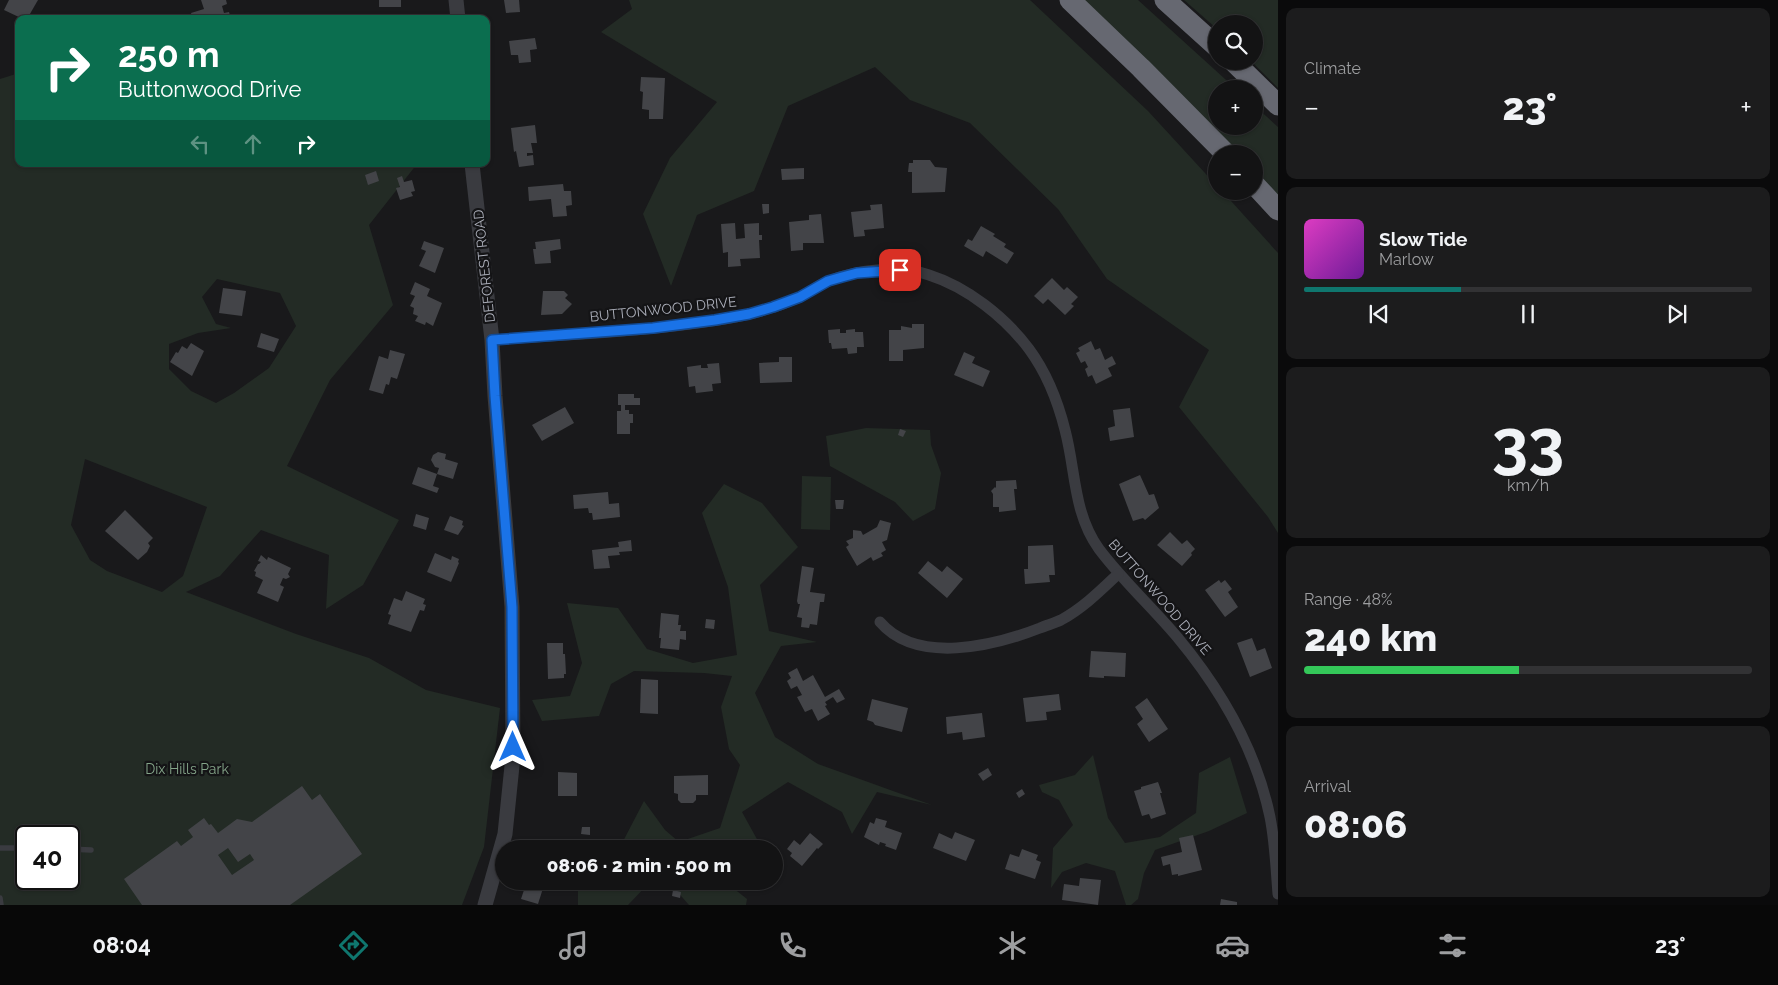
<!DOCTYPE html>
<html lang="en">
<head>
<meta charset="utf-8">
<style>
  body { margin:0; font-family:Raleway,sans-serif; background:#1c1c1d; color:#f1f3f6; height:100vh; display:flex; flex-direction:column; font-size:19px; white-space:nowrap }
  * { box-sizing:border-box; margin:0 }
  p { font-size:16px; color:#9d9ea0 }
  .icon { flex:none; width:28px; height:28px; fill:none; stroke:currentColor; stroke-width:2; stroke-linecap:round; stroke-linejoin:round }
  .map { position:relative; flex:1; overflow:hidden }
  .side { display:flex; flex-direction:column; gap:8px; padding:8px; background:#0a0a0b; width:500px }
  .side>* { flex:none }
  .guide { position:absolute; left:15px; top:15px; width:475px; height:152px; border-radius:10px; box-shadow:0 1px 4px #0004,0 0 0 1px #323234; background:#0b6e4f; color:#fff; overflow:hidden }
  .controls { position:absolute; left:1208px; top:15px; display:grid; gap:10px }
  .controls a { display:grid; place-items:center; width:55px; height:55px; border-radius:50%; background:#131314; box-shadow:0 1px 4px #0004,0 0 0 1px #323234; font-size:25px }
  .speed { position:absolute; left:15px; top:825px; display:flex; gap:10px; font-size:25px; font-weight:700; text-align:center }
  .speed>* { display:grid; place-content:center; width:65px; height:65px; border-radius:50%; background:#131314; box-shadow:0 1px 4px #0004,0 0 0 1px #323234; line-height:1 }
  .speed .limit { border:2px solid #111; border-radius:8px; background:#fff; color:#111 }
  .pin { position:absolute; display:grid; place-items:center; width:42px; height:42px; color:#fff; margin:-21px; border-radius:10px; box-shadow:0 2px 8px #0006 }
  .me { position:absolute; width:55px; margin:-28px; rotate:0deg; stroke-linejoin:round; filter:drop-shadow(0 0 4px #0008) }
  .turn { display:flex; align-items:center; gap:18px; height:105px; padding:0 20px; font-size:22px }
  .turn .icon { width:65px; height:65px; stroke-width:2.5 }
  .turn b { display:block; font-size:35px; line-height:42px }
  .lanes { display:flex; align-items:center; height:48px; padding:0 20px; background:#0003; justify-content:center; gap:25px; direction:ltr }
  .lanes .off { opacity:.35 }
  .big { font-size:38px; font-weight:800; line-height:1.1 }
  .side .card { flex:1; display:flex; flex-direction:column; justify-content:center; gap:8px; min-width:0; padding:0 18px; border-radius:10px; background:#1c1c1d }
  .side .dial { align-items:center; gap:0 }
  .dial b { font-size:65px; line-height:1 }
  .song { display:flex; align-items:center; gap:15px }
  .cover { width:60px; height:60px; border-radius:8px; background:linear-gradient(135deg,hsl(310 70% 55%),hsl(280 70% 35%)) }
  .played { height:5px; border-radius:2px; background:linear-gradient(90deg,#0f766e 35%,#323234 35%) }
  .keys { display:flex; justify-content:space-around; direction:ltr }
  .heat { display:flex; justify-content:space-between; align-items:center; font-size:28px; direction:ltr }
  .charge { height:8px; border-radius:4px; background:linear-gradient(90deg,#34c759 48%,#323234 0) }
  .trip { position:absolute; left:495px; top:840px; width:288px; height:50px; border-radius:25px; background:#131314; box-shadow:0 1px 4px #0004,0 0 0 1px #323234; font-weight:800; line-height:50px; text-align:center }
  .tab-bar { display:flex; height:80px; justify-content:space-around; align-items:center; background:#080808; color:#9d9ea0 }
  .tab-bar .icon { width:35px; height:35px }
  .tab-bar .selected { color:#0f766e }
  .tab-bar b { font-size:22px; color:#f1f3f6 }
  main { display:flex; flex:1; min-height:0 }
  .map>svg:first-child { display:block }
</style>
</head>
<body>
<main>
<div class="map">
<svg width="1278" height="905" viewBox="0 0 1278 905">
  <rect width="100%" height="100%" fill="#19191b"/>
  <g fill="#232b25" fill-rule="evenodd">
    <polygon points="629,0 1030,0 1148,111 1216,185 1216,191 1222,191 1278,253 1278,533 1268,517 1179,407 1209,350 1107,279 1058,209 970,123 910,100 875,67 788,106 754,191 697,215 671,286 643,214 670,158 717,102 601,32 632,9"/>
    <polygon points="1076,0 1138,0 1236,89 1216,89 1216,126 1254,126 1254,105 1278,127 1278,202 1254,175 1254,154 1234,154"/>
    <polygon points="1184,0 1278,0 1278,88 1251,61 1254,61 1254,24 1216,24 1216,28"/>
    <path d="M19,73V164H417L369,225L393,305L330,380L287,466L399,520L363,585L326,609L329,555L261,530L220,576L186,592L296,634L369,658L426,690L500,708L484,847L462,905H0V79ZM217,279L280,293L296,326L269,368L234,393L216,403L191,391L169,369V344L198,333L231,328L216,324L202,297ZM85,459L207,507L183,576L162,592L107,571L90,560L71,525ZM26,836H69V879H26Z"/>
    <polygon points="866,428 930,430 931,445 941,473 935,509 913,521 895,502 830,466 826,436"/>
    <polygon points="802,476 831,477 830,530 801,529"/>
    <polygon points="724,484 762,503 798,547 760,585 769,631 817,642 781,646 755,693 775,737 818,764 932,805 877,792 852,834 842,812 788,782 742,812 758,841 760,849 619,849 644,801 665,830 679,842 720,828 740,765 729,749 721,707 732,676 704,673 634,671 611,684 599,716 542,721 532,700 570,696 582,663 567,603 618,608 647,649 693,663 737,655 728,587 702,513"/>
    <polygon points="1093,755 1108,818 1125,843 1160,837 1196,813 1199,773 1230,757 1247,813 1209,831 1155,850 1144,873 1138,899 1131,905 1126,905 1115,871 1086,863 1062,872 1051,888 1053,848 1073,825 1059,800 1042,792 1039,785 1075,775"/>
    <polygon points="578,881 655,881 648,884 628,905 578,905"/>
    <polygon points="668,881 734,881 728,884 747,899 746,905 689,905"/>
  </g>
  <g fill="#434448" fill-rule="evenodd">
    <polygon points="9,0 38,0 27,19 23,19 4,10"/>
    <polygon points="201,0 226,0 227,4 222,6 224,13 229,12 231,19 193,19 191,13 204,9"/>
    <rect x="379" y="0" width="22" height="7"/>
    <polygon points="504,0 519,0 520,12 506,13"/>
    <polygon points="535,38 537,49 530,50 531,62 519,63 518,55 511,55 509,41"/>
    <polygon points="641,77 665,78 663,119 649,119 649,110 642,109 643,92 640,91"/>
    <polygon points="535,125 537,143 531,143 533,153 527,153 527,156 533,155 534,165 519,167 516,151 514,152 511,128"/>
    <polygon points="913,160 930,160 935,167 947,168 945,192 912,193 912,172 908,172 909,163 913,163"/>
    <polygon points="804,168 804,179 782,180 781,169"/>
    <polygon points="376,171 379,181 368,185 365,175"/>
    <polygon points="402,176 404,182 412,180 415,191 411,192 413,196 400,200 396,188 400,187 397,178"/>
    <polygon points="563,184 564,191 571,191 572,205 566,206 567,216 553,217 551,199 529,201 528,187"/>
    <polygon points="762,204 769,204 769,213 763,214"/>
    <polygon points="882,204 884,228 864,230 865,236 854,237 851,212 871,210 870,205"/>
    <polygon points="821,214 824,243 803,243 803,250 791,251 789,222 809,220 809,215"/>
    <polygon points="735,223 736,239 745,238 744,224 759,223 759,235 762,235 762,240 759,240 760,258 740,259 741,266 728,267 728,252 723,253 721,224"/>
    <polygon points="981,226 995,234 993,236 1006,244 1004,247 1014,253 1007,264 986,251 983,257 964,246 968,239 972,241"/>
    <polygon points="560,239 561,249 550,251 551,263 535,264 533,249 536,249 535,242"/>
    <polygon points="424,241 444,248 435,273 419,266 426,251 421,249"/>
    <polygon points="1052,278 1064,290 1067,287 1078,297 1071,304 1074,306 1065,315 1048,299 1043,304 1034,296"/>
    <polygon points="415,282 430,289 427,296 442,303 433,326 426,322 425,325 415,321 418,316 413,314 414,308 410,306 415,296 410,294"/>
    <polygon points="223,288 246,291 242,316 219,313"/>
    <polygon points="543,291 564,291 568,295 565,298 572,304 562,314 541,315"/>
    <polygon points="912,324 924,324 924,348 903,350 903,361 889,361 889,330 901,330 901,326 912,328"/>
    <polygon points="840,329 840,333 846,333 846,330 855,329 855,332 863,332 864,347 857,347 857,353 848,354 847,348 832,349 831,343 829,343 828,330"/>
    <polygon points="261,333 279,339 274,352 257,347"/>
    <polygon points="1091,341 1095,350 1100,348 1105,360 1112,356 1116,364 1108,368 1112,376 1096,384 1092,375 1088,377 1085,369 1088,367 1085,361 1081,363 1076,353 1080,351 1078,348"/>
    <polygon points="191,343 204,351 192,376 170,362 176,352 178,353 182,346 187,349"/>
    <polygon points="390,350 405,354 397,379 391,377 389,385 386,384 383,394 369,390 379,356 388,359"/>
    <polygon points="964,352 975,357 972,363 990,371 983,387 954,375"/>
    <polygon points="779,357 792,357 792,382 760,383 759,363 779,362"/>
    <polygon points="719,363 721,383 712,384 713,391 696,393 695,386 689,387 687,367 701,365 701,368 708,368 707,364"/>
    <polygon points="618,394 634,394 634,398 640,398 640,405 625,405 625,410 629,410 629,414 633,414 633,423 630,423 630,434 617,434 617,411 621,411 621,405 618,405"/>
    <polygon points="565,407 574,423 542,441 532,425"/>
    <polygon points="1130,408 1134,437 1110,441 1108,428 1115,426 1113,410"/>
    <polygon points="900,429 906,431 903,437 898,435"/>
    <polygon points="438,452 446,454 445,459 458,463 453,479 437,474 439,468 435,467 431,460 433,455"/>
    <polygon points="418,467 437,474 433,486 439,488 437,493 412,484"/>
    <polygon points="1140,475 1149,495 1154,494 1159,508 1145,520 1143,518 1133,521 1119,484"/>
    <polygon points="1016,480 1017,489 1014,489 1016,510 999,512 999,507 993,507 993,494 991,491 995,487 996,488 996,481"/>
    <polygon points="608,492 609,504 619,503 620,517 593,520 592,513 589,513 588,508 574,509 573,495"/>
    <polygon points="835,500 844,500 843,509 836,509"/>
    <polygon points="125,510 153,538 148,543 150,546 147,552 138,560 105,531"/>
    <polygon points="416,514 429,518 426,530 413,526"/>
    <polygon points="450,516 463,521 462,525 464,526 458,535 444,530"/>
    <polygon points="880,520 891,523 887,540 882,542 886,550 881,553 883,556 873,561 871,557 857,566 846,547 849,545 846,541 853,538 853,530 861,531 863,535 877,527"/>
    <polygon points="1170,532 1182,544 1187,540 1195,549 1191,553 1192,555 1182,566 1157,545"/>
    <polygon points="631,540 632,551 619,552 620,555 608,556 610,568 594,569 592,550 619,547 618,542"/>
    <polygon points="1053,545 1055,575 1049,575 1050,582 1025,584 1024,569 1028,569 1028,546"/>
    <polygon points="435,553 451,560 452,556 459,559 458,562 459,563 451,582 427,572"/>
    <polygon points="261,555 267,560 268,557 291,568 288,574 290,577 286,579 283,578 280,585 284,587 278,602 257,593 263,580 255,576 256,572 254,571 258,564 259,564 261,562 258,561"/>
    <polygon points="928,561 942,572 947,566 963,579 947,598 918,573"/>
    <polygon points="802,566 814,568 810,592 825,594 824,602 820,602 817,625 810,624 809,628 801,627 802,618 797,617 800,604 798,604 797,601"/>
    <polygon points="1219,580 1221,583 1225,580 1232,589 1228,592 1238,607 1225,617 1205,590"/>
    <polygon points="406,591 425,599 423,604 426,605 424,611 420,610 411,632 388,624 391,615 388,614 394,598 402,601"/>
    <polygon points="661,613 679,615 678,625 681,625 680,631 686,631 686,640 680,639 679,650 660,648 661,638 659,638"/>
    <polygon points="706,619 715,620 714,629 705,628"/>
    <polygon points="1252,638 1257,651 1265,648 1272,668 1250,677 1237,643"/>
    <polygon points="547,643 563,643 563,654 565,654 566,674 564,674 564,678 548,679"/>
    <polygon points="1091,651 1126,653 1125,677 1104,676 1104,678 1089,677"/>
    <polygon points="797,668 803,681 813,675 825,697 839,689 845,699 837,703 833,697 825,702 827,705 825,706 830,714 818,721 812,709 805,712 797,697 802,695 797,686 791,689 787,681 791,678 788,673"/>
    <polygon points="641,679 658,680 658,714 640,713"/>
    <polygon points="1059,694 1061,710 1046,712 1047,720 1026,722 1023,698"/>
    <polygon points="1147,698 1168,729 1149,742 1137,724 1143,719 1135,707"/>
    <polygon points="872,699 908,708 902,732 875,725 873,722 867,720"/>
    <polygon points="982,713 985,737 963,740 962,732 947,734 946,717"/>
    <polygon points="988,768 992,775 983,781 978,774"/>
    <polygon points="558,772 577,773 577,796 558,796"/>
    <polygon points="708,775 708,795 696,795 696,800 693,803 681,803 678,800 678,794 674,793 674,776"/>
    <polygon points="1158,782 1162,793 1160,793 1166,814 1151,819 1149,814 1142,816 1134,791 1141,789 1141,787"/>
    <path d="M302,786L312,800L320,794L362,854L290,905H142L124,879L177,841L181,846L193,837L188,830L204,818L209,825L211,824L218,833L237,819L252,822ZM228,848L238,862L250,854L254,860L232,875L218,855Z"/>
    <polygon points="1022,789 1025,794 1019,798 1016,793"/>
    <polygon points="876,818 887,821 885,827 902,833 896,850 885,846 886,844 880,842 879,845 864,837 870,822 874,824"/>
    <polygon points="582,827 590,827 590,835 581,834"/>
    <polygon points="955,832 975,840 966,861 933,848 939,833 952,839"/>
    <polygon points="810,833 823,844 818,849 817,848 802,866 790,856 792,853 787,849 794,840 800,845"/>
    <polygon points="1193,835 1202,870 1178,876 1178,874 1172,875 1170,864 1163,866 1161,857 1182,852 1179,838"/>
    <polygon points="1022,849 1038,855 1036,860 1041,862 1035,879 1005,869 1010,854 1019,857"/>
    <polygon points="1080,878 1101,880 1098,905 1062,900 1064,884 1079,886"/>
    <polygon points="527,881 545,882 538,904 521,899"/>
    <polygon points="673,890 681,892 680,898 672,896"/>
    <polygon points="1221,899 1237,902 1237,905 1220,905"/>
  </g>
  <g fill="none" stroke-linecap="round" stroke-linejoin="round">
    <g stroke="#3a3b40" stroke-width="5.5">
      <polyline points="0,848 26,848"/>
      <polyline points="69,849 91,850"/>
      <polyline points="0,898 1,905"/>
    </g>
    <g stroke="#3a3b40" stroke-width="11">
      <path d="M492,340C567,334 643,332 718,320C745,316 773,309 798,298C809,293 818,285 829,281C859,269 899,265 929,275C967,287 1005,317 1029,349C1046,372 1058,402 1065,430C1076,471 1073,513 1099,549C1123,581 1153,608 1178,638C1222,691 1256,750 1270,817C1275,842 1276,869 1278,894"/>
      <path d="M880,622C917,665 994,646 1040,628C1047,625 1055,623 1061,620C1083,608 1100,591 1118,574"/>
    </g>
    <g stroke="#3a3b40" stroke-width="15">
      <polyline points="456,0 458,19"/>
      <polyline points="472,164 492,340 495,396 512,607 513,756 505,834 485,905"/>
    </g>
    <g stroke="#666871" stroke-width="21">
      <polyline points="1070,0 1141,68 1226,154"/>
      <polyline points="1165,0 1216,46"/>
      <polyline points="1233,61 1278,105"/>
      <polyline points="1254,184 1278,210"/>
    </g>
  </g>
  <g fill="none" stroke-linecap="round" stroke-linejoin="round">
    <g stroke="#114b97" stroke-width="12">
      <polyline id="route" points="513,747 512,607 495,396 492,340 653,328 715,320 749,314 773,307 800,297 828,281 842,277 857,273 900,270"/>
    </g>
    <use href="#route" stroke="#1a73e8" stroke-width="9"/>
  </g>
  <g text-anchor="middle" dominant-baseline="central" stroke-width="4.5" stroke-linejoin="round" paint-order="stroke">
    <g font-size="14" fill="#acafba" stroke="#141416">
      <text transform="translate(484 266) rotate(-96)">DEFOREST ROAD</text>
      <text transform="translate(663 309) rotate(-6)">BUTTONWOOD DRIVE</text>
      <text transform="translate(1160 597) rotate(49)">BUTTONWOOD DRIVE</text>
    </g>
    <g font-size="14" fill="#84a489" stroke="#141416">
      <text x="187" y="769">Dix Hills Park</text>
    </g>
  </g>
</svg>
<div class="controls">
<a><svg class="icon" aria-label="search" viewBox="0 0 24 24"><circle cx="10" cy="10" r="6"/><path d="M15 15l6 6"/></svg></a>
<a>+</a>
<a>−</a>
</div>
<div class="speed"><div class="limit">40</div></div>
<div class="pin" style="left:900px;top:270px;background:#d93025"><svg class="icon" aria-label="arrive" viewBox="0 0 24 24"><path d="M6 21V4h12l-3 4 3 4H6"/></svg></div>
<svg class="me" style="left:513px;top:747px" viewBox="-20 -20 40 40"><path d="M0-17L14 15 0 8-14 15z" fill="#1a73e8" stroke="#fff" stroke-width="4"/></svg>
<div class="trip">08:06 · 2 min · 500 m</div>
<div class="guide">
<div class="turn"><svg class="icon" aria-label="right" viewBox="0 0 24 24"><path d="M7 20v-9h11M14 6l5 5-5 5"/></svg><div><b>250 m</b>Buttonwood Drive</div></div>
<div class="lanes"><svg class="icon off" aria-label="left" viewBox="0 0 24 24"><path d="M17 20v-9H6M10 6l-5 5 5 5"/></svg><svg class="icon off" aria-label="ahead" viewBox="0 0 24 24"><path d="M12 20V5M6 11l6-6 6 6"/></svg><svg class="icon" aria-label="right" viewBox="0 0 24 24"><path d="M7 20v-9h11M14 6l5 5-5 5"/></svg></div>
</div>
</div>
<section class="side">
<div class="card"><p>Climate</p>
<div class="heat"><a>−</a><b class="big">23°</b><a>+</a></div>
</div>
<div class="card">
<div class="song"><i class="cover"></i><div><b>Slow Tide</b><p>Marlow</p></div></div>
<div class="played"></div>
<div class="keys"><svg class="icon" aria-label="previous" viewBox="0 0 24 24"><path d="M18 5L8 12l10 7zM5 5v14"/></svg><svg class="icon" aria-label="pause" viewBox="0 0 24 24"><path d="M8 5v14M16 5v14"/></svg><svg class="icon" aria-label="next" viewBox="0 0 24 24"><path d="M6 5l10 7-10 7zM19 5v14"/></svg></div>
</div>
<div class="card dial"><b>33</b><p>km/h</p></div>
<div class="card"><p>Range · 48%</p><b class="big">240 km</b><div class="charge"></div></div>
<div class="card"><p>Arrival</p><b class="big">08:06</b></div>
</section>
</main>
<nav class="tab-bar">
<b>08:04</b>
<svg class="icon selected" aria-label="directions" viewBox="0 0 24 24"><path d="M12 3l9 9-9 9-9-9zM9 14v-3h6M13 9l2 2-2 2"/></svg>
<svg class="icon" aria-label="music" viewBox="0 0 24 24"><path d="M9 18V5l10-2v13"/><circle cx="6" cy="18" r="3"/><circle cx="16" cy="16" r="3"/></svg>
<svg class="icon" aria-label="phone" viewBox="0 0 24 24"><path d="M5 4h4l2 5-3 2q2 4 5 5l2-3 5 2v4C11 20 4 13 5 4z"/></svg>
<svg class="icon" aria-label="climate" viewBox="0 0 24 24"><path d="M12 3v18M4 7l16 10M4 17L20 7"/></svg>
<svg class="icon" aria-label="car" viewBox="0 0 24 24"><path d="M5 17H2v-5l4-1 3-4h7l3 4 3 1v5h-3M9 17h6M6 11h13"/><circle cx="7" cy="17" r="2"/><circle cx="17" cy="17" r="2"/></svg>
<svg class="icon" aria-label="filters" viewBox="0 0 24 24"><path d="M4 7h16M4 17h16"/><circle cx="9" cy="7" r="2"/><circle cx="15" cy="17" r="2"/></svg>
<b>23°</b>
</nav>
</body>
</html>
